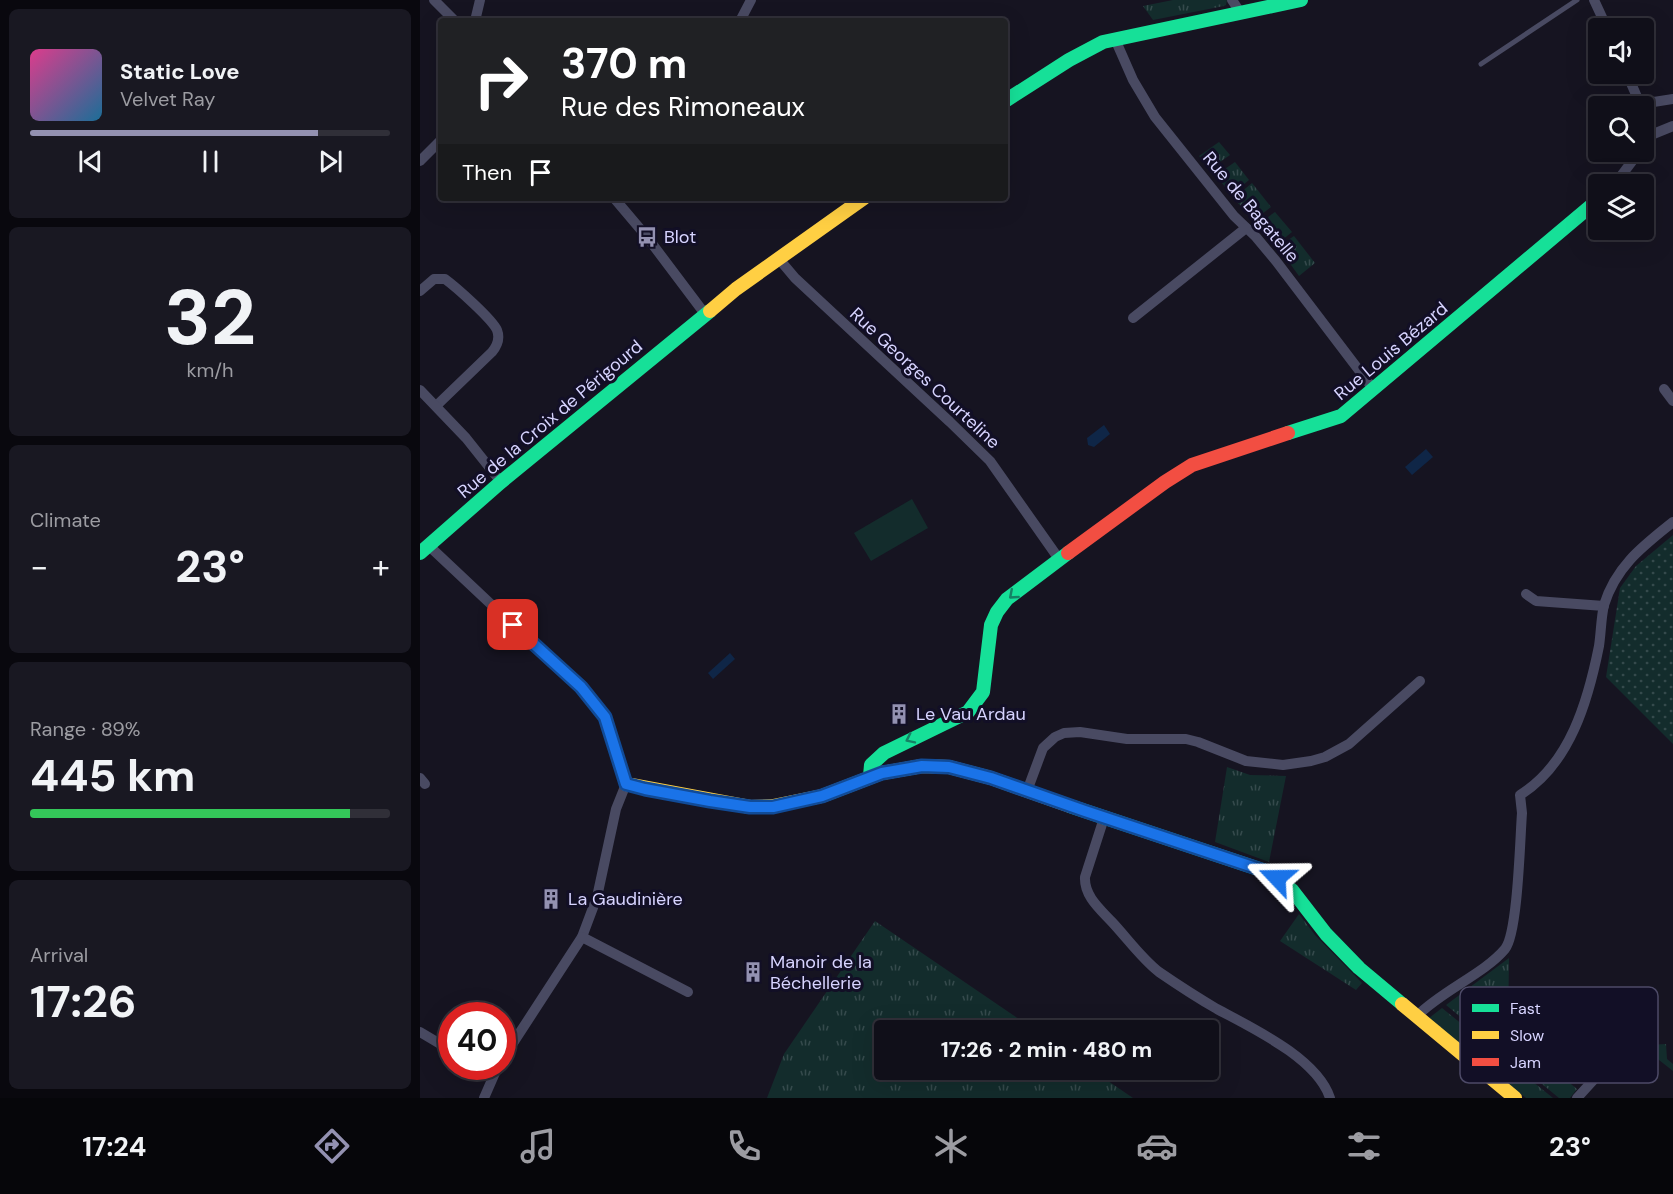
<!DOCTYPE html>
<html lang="en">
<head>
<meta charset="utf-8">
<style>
  body { margin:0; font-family:"DM Sans",sans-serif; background:#191822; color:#f1f3f6; height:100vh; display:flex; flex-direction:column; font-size:22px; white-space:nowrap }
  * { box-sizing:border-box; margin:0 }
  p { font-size:20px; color:#9c9ca2 }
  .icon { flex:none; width:33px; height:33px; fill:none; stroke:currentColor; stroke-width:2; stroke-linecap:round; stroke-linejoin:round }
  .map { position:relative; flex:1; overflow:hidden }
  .sheet { display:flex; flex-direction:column; gap:9px; padding:9px; background:#09080e; width:420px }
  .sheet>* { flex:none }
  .top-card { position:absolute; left:18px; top:18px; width:570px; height:183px; border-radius:6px; box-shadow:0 6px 24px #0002,0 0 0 2px #302f38; background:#202124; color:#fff; overflow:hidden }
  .fabs { position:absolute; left:1168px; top:18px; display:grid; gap:12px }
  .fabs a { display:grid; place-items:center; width:66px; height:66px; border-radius:6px; background:#100f19; box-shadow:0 6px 24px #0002,0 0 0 2px #302f38; font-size:30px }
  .speed { position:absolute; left:18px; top:1002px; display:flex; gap:12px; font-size:30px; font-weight:700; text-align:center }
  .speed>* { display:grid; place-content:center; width:78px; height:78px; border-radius:50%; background:#100f19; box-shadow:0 6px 24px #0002,0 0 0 2px #302f38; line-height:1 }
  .speed .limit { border:9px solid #d22; background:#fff; color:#111 }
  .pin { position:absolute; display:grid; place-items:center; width:51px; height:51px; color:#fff; margin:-26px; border-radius:12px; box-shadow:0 3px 9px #0006 }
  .me { position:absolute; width:66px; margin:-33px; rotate:293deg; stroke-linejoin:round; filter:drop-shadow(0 0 4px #0008) }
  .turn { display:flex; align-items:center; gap:21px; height:126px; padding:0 24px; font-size:27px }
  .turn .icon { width:78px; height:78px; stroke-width:2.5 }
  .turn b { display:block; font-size:42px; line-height:51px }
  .then { display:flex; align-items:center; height:57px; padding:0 24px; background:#0003; gap:12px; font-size:22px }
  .big { font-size:45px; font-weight:700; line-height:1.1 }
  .sheet .tile { flex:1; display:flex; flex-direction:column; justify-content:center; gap:9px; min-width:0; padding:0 21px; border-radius:9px; background:#191822 }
  .sheet .dial { align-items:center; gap:0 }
  .dial b { font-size:78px; line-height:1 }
  .song { display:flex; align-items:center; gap:18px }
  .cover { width:72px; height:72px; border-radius:9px; background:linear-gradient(135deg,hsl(330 70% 55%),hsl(200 70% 35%)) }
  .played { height:6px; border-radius:3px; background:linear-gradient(90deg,#9391b1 80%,#302f38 80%) }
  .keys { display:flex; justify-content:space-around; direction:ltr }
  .heat { display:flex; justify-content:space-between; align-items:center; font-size:33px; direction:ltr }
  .charge { height:9px; border-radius:4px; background:linear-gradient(90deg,#34c759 89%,#302f38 0) }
  .trip { position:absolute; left:454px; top:1020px; width:345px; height:60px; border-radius:6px; background:#100f19; box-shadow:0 6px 24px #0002,0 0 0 2px #302f38; font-weight:700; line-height:60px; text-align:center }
  .dock { display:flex; height:96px; justify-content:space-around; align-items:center; background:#06060a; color:#9c9ca2 }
  .dock .icon { width:42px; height:42px }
  .dock .active { color:#9391b1 }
  .dock b { font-size:27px; color:#f1f3f6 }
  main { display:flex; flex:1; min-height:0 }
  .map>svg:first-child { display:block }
</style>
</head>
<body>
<main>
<section class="sheet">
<div class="tile">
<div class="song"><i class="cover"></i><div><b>Static Love</b><p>Velvet Ray</p></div></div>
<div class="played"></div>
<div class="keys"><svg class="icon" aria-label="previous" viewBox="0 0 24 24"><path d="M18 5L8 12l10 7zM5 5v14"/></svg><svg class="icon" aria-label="pause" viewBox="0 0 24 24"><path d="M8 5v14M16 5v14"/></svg><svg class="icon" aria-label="next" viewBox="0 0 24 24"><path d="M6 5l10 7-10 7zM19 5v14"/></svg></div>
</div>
<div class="tile dial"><b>32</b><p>km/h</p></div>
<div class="tile"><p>Climate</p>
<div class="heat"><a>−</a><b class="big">23°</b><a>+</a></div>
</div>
<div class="tile"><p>Range · 89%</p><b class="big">445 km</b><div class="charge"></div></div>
<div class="tile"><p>Arrival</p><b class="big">17:26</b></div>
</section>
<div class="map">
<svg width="1253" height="1098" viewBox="0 0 1253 1098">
  <defs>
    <pattern id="grass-tufts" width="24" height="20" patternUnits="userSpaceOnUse" patternTransform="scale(1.5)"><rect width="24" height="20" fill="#132c2c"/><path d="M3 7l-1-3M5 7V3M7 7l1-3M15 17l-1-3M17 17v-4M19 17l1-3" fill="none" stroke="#354a4c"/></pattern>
    <pattern id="park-dots" width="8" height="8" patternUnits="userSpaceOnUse" patternTransform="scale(1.5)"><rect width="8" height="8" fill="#132c2c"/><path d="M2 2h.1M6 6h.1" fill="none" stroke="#354a4c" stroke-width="1.8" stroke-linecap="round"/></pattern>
  </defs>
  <rect width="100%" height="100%" fill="#161421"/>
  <g fill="url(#grass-tufts)">
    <polygon points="753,0 807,0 806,5 804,6 733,20 723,6"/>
    <polygon points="799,142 810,155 790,169 779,156"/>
    <polygon points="815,162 829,180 811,195 796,175"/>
    <polygon points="832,183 851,207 833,221 814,198"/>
    <polygon points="855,212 872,232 856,245 837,225"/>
    <polygon points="874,236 895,263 879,276 858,247"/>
    <polygon points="807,767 830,775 866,776 849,862 795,842"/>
    <polygon points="879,914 895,935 942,983 936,990 860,941"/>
    <polygon points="455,921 615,1030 465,1030 465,1070 672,1070 713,1098 347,1098 364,1054"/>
    <polygon points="1089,958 1088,1032 1157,1089 1150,1098 1139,1098 1026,1005"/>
    <polygon points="1022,1008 1133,1098 1106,1098 1009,1018"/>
    <polygon points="1246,1044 1247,1059 1253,1064 1253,1071 1234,1056 1228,1045"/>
  </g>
  <polygon fill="url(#park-dots)" points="1253,535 1253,744 1186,677 1200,588 1216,566"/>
  <polygon fill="#132c2c" points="492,499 508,528 451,561 434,533"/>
  <g fill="#0f2647">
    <polygon points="684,425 690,434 674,447 668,445 667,438"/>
    <polygon points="1006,449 1013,457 992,475 985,467"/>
    <polygon points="310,653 315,659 293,679 288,673"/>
  </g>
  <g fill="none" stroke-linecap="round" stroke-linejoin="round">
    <polyline stroke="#494a62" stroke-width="5" points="1061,64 1157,0"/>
    <g stroke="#494a62" stroke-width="10">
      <polyline points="14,0 35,21"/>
      <polyline points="812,0 820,12"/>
      <polyline points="1174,0 1187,28"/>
      <polyline points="55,21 60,0"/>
      <polyline points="320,21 331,0"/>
      <polyline points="695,39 713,80 735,117 814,216 836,237 856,261 954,390"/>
      <polyline points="1207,74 1221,106"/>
      <polyline points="1221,104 1253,99"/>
      <polyline points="1224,122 1226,137 1224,141"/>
      <polyline points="1226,137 1253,126"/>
      <polyline points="0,161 21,140"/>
      <polyline points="1195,184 1219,152"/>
      <polyline points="194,198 227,237 285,314"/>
      <polyline points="359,259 375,278 530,422 570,461 639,559"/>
      <path d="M0,291L14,279H25C36,287 72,319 77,330C80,338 77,346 72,352L16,406"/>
      <polyline points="713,318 826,228"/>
      <polyline points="1244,389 1253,401"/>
      <polyline points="0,390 46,438 81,482"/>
      <polyline points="8,545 173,700 185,717 190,728 206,784 196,809 177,897 162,937 82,1060"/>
      <polyline points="1106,594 1116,601 1184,606"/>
      <polyline points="0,778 5,784"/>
      <polyline points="607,791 623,748 635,737 644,733 660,732 707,739 766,739 778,742 826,761 863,765 891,761 905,757 929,744 1000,681"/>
      <path d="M684,818L665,877C664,896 680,909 692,922C707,938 722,959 739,972C758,985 778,998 797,1009C832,1028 897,1058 910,1098"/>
      <polyline points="162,937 268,992"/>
      <path d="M997,1016C1021,991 1064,974 1085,949C1098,933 1100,838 1102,813L1100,795C1150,764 1168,701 1179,646C1181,633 1181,618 1184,605C1196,566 1223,546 1253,522"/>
      <polyline points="0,1032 32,1051"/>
      <polyline points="58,1066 66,1071 74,1072"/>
      <polyline points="64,1098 78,1066"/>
      <polyline points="1157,1098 1221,1028"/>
    </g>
    <g stroke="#16e098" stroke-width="14">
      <polyline points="585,101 649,60 683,42 881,0"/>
      <polyline points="868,433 921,416 1179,199"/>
      <polyline points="0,553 81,482 290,311"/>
      <polyline points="450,776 451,765 464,753 548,712 563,692 571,625 577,612 587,599 648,553"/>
      <polyline points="650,806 848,872 872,890 906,934 939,968 982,1004"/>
    </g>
    <g stroke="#ffcf43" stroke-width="14">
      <polyline points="290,311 316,289 444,198"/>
      <polyline points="206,784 330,807 353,806 402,796 462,773 502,766 529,767 571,778 650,806"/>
      <polyline points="982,1004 1095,1098"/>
    </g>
    <polyline stroke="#f24e42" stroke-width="14" points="648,553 745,482 772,465 868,433"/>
  </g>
  <defs><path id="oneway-chevron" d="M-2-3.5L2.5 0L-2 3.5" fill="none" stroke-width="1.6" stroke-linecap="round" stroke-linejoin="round" transform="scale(1.5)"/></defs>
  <g stroke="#148265">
    <use href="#oneway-chevron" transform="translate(593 595) rotate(139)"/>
    <use href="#oneway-chevron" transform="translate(490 739) rotate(154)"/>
  </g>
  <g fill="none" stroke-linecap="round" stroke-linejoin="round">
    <g stroke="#114b97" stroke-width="15">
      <polyline id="route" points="93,625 161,687 185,717 206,784 225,789 290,801 330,807 353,807 402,796 462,773 502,766 529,767 571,778 665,811 848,872 857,878"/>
    </g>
    <use href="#route" stroke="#1a73e8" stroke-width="10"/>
  </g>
  <defs>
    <g id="bus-bare" transform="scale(1.62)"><path d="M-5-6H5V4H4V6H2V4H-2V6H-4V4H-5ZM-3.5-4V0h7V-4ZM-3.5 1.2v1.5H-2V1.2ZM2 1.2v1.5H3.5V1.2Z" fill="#9391b1" stroke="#120f26" stroke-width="2.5" paint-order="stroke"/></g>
    <g id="building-bare" transform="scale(1.62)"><path d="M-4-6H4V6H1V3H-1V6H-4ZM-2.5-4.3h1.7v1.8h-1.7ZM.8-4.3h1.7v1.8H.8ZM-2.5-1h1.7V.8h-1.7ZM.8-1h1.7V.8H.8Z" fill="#9391b1" stroke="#120f26" stroke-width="2.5" paint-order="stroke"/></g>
  </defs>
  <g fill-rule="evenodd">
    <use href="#bus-bare" x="227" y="237"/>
    <use href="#building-bare" x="479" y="714"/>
    <use href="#building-bare" x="131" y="899"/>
    <use href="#building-bare" x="333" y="972"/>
  </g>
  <g text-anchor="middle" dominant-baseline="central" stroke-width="6" stroke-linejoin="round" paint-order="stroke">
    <g font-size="18" fill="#d7d4ff" stroke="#120f26">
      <text transform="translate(831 207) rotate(50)">Rue de Bagatelle</text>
      <text transform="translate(971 351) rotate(-40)">Rue Louis Bézard</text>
      <text transform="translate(505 378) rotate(43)">Rue Georges Courteline</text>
      <text transform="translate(130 419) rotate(-40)">Rue de la Croix de Périgourd</text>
    </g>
    <g font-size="18" fill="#d7d4ff" stroke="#120f26" text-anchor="start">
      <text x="244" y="237">Blot</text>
      <text x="496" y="714">Le Vau Ardau</text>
      <text x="148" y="899">La Gaudinière</text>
      <text x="350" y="962">Manoir de la<tspan x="350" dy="21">Béchellerie</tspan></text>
    </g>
  </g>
  <rect x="1040" y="987" width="198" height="96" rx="9" fill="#120f26" stroke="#4d4a67" stroke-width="1.5"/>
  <rect x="1052" y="1004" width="27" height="8" fill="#16e098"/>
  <rect x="1052" y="1031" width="27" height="8" fill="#ffcf43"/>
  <rect x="1052" y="1058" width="27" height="8" fill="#f24e42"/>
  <g font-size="16" fill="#d7d4ff">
    <text x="1090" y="1014">Fast</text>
    <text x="1090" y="1041">Slow</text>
    <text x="1090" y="1068">Jam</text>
  </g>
</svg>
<div class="fabs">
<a><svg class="icon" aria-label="sound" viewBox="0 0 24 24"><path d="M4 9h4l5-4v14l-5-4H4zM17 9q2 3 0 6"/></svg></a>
<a><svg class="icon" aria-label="search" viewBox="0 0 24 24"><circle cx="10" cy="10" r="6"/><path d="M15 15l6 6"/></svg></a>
<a><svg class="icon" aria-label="layers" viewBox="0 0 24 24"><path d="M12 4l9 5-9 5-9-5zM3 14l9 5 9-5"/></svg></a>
</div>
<div class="speed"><div class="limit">40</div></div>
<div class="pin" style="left:93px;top:625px;background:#d93025"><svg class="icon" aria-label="arrive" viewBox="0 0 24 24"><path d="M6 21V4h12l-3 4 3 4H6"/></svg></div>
<svg class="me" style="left:857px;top:878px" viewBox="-20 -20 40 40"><path d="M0-17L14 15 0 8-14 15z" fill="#1a73e8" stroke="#fff" stroke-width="4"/></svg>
<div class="trip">17:26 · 2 min · 480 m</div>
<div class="top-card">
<div class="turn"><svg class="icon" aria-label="right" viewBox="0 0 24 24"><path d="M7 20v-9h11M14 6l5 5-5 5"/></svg><div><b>370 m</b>Rue des Rimoneaux</div></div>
<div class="then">Then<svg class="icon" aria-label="arrive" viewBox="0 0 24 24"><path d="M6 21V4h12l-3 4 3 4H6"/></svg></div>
</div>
</div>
</main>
<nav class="dock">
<b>17:24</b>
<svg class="icon active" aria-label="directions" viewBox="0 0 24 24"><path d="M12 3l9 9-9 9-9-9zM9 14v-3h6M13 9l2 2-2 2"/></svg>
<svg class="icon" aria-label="music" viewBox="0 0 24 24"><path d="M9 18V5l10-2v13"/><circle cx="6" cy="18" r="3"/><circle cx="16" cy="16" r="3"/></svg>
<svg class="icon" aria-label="phone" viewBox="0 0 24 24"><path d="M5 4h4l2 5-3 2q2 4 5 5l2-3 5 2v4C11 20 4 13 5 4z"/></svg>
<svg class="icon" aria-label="climate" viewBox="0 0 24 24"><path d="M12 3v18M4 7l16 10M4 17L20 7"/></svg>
<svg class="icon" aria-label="car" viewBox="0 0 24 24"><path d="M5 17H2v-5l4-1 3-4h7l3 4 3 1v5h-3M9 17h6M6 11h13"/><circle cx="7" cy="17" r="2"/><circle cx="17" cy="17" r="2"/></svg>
<svg class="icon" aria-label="filters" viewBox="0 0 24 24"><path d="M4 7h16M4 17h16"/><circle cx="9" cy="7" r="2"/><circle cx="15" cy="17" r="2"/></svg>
<b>23°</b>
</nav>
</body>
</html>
